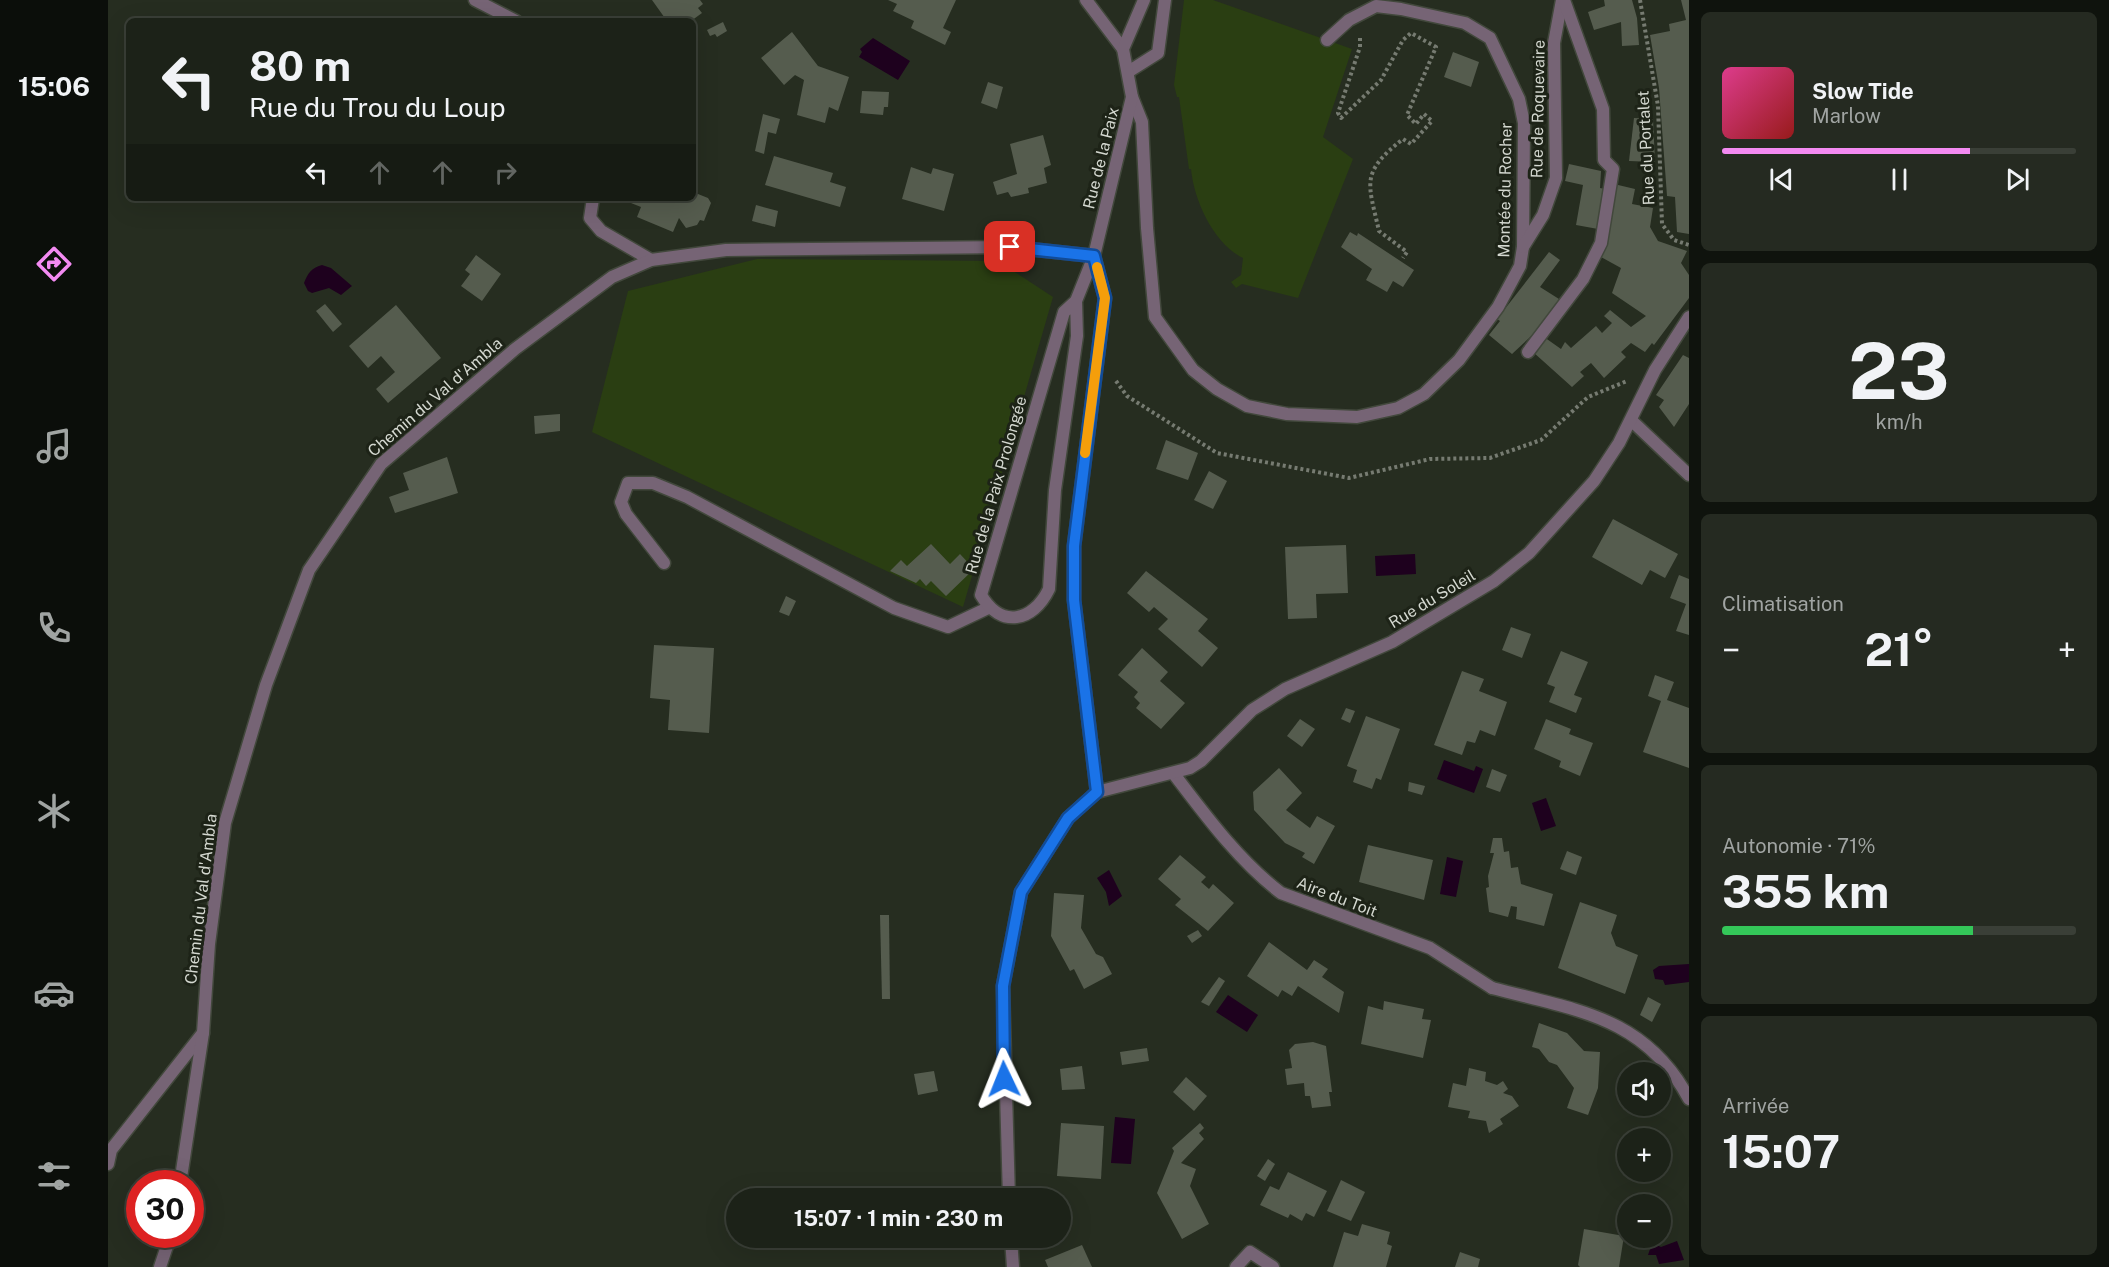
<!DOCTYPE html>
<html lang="fr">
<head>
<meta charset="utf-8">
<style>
  body { margin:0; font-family:"Public Sans",sans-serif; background:#252a21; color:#f1f3f6; height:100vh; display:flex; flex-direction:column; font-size:22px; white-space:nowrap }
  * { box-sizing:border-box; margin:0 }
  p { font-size:20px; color:#a0a4a2 }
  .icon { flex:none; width:33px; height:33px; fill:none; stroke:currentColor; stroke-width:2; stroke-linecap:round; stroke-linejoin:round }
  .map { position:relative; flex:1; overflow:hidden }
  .panel { display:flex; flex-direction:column; gap:12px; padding:12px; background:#0f130d; width:420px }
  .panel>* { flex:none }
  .hud { position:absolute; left:18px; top:18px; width:570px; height:183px; border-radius:9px; box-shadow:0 6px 24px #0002,0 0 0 2px #3a3f37; background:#1c2218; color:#f1f3f6; overflow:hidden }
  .controls { position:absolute; left:1509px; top:1062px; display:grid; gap:12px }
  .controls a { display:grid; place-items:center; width:54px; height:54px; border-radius:50%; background:#1c2218; box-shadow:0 6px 24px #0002,0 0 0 2px #3a3f37; font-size:30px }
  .speed { position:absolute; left:18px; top:1170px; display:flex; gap:12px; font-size:30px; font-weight:700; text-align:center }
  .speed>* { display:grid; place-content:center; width:78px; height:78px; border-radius:50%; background:#1c2218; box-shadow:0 6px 24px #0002,0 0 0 2px #3a3f37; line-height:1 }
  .speed .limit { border:9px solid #d22; background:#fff; color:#111 }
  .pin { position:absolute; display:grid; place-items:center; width:51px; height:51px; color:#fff; margin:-26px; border-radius:12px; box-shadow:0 3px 9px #0006 }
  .me { position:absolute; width:66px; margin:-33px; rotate:358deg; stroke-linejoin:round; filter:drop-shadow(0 0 4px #0008) }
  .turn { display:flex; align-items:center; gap:21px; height:126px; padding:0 24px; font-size:27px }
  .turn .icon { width:78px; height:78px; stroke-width:2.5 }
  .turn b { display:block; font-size:42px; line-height:51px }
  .lanes { display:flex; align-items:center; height:57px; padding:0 24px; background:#0003; justify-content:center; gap:30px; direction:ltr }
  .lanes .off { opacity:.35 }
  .big { font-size:45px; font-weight:700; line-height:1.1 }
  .panel .card { flex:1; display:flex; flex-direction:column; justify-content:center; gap:9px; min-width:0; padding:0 21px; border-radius:9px; background:#252a21 }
  .panel .dial { align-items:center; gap:0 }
  .dial b { font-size:78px; line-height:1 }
  .song { display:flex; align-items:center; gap:18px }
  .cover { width:72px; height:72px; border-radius:9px; background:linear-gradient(135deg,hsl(330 70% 55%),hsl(0 70% 35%)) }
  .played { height:6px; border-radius:3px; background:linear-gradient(90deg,#f38af2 70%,#3a3f37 70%) }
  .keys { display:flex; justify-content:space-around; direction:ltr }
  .heat { display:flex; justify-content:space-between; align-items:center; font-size:33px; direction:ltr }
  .charge { height:9px; border-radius:4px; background:linear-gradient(90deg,#34c759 71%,#3a3f37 0) }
  .trip { position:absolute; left:618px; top:1188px; width:345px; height:60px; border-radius:30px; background:#1c2218; box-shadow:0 6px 24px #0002,0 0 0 2px #3a3f37; font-weight:700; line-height:60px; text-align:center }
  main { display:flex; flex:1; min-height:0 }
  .menu { display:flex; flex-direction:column; width:108px; justify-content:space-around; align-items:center; background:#0b0e0a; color:#a0a4a2 }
  .menu .icon { width:42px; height:42px }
  .menu .current { color:#f38af2 }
  .menu b { font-size:27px; color:#f1f3f6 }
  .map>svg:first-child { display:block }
</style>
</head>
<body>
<main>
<nav class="menu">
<b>15:06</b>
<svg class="icon current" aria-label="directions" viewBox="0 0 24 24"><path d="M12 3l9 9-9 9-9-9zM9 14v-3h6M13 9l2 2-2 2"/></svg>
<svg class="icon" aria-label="music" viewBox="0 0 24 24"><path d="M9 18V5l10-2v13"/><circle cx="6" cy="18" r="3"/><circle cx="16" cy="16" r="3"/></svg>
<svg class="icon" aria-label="phone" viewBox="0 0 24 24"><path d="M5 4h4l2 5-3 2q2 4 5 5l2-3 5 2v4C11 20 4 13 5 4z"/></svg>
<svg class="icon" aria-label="climate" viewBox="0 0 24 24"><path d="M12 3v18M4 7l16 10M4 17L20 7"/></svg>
<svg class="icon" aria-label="car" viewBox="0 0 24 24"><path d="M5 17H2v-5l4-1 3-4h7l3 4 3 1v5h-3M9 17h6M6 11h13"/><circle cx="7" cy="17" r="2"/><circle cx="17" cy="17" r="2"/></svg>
<svg class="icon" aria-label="filters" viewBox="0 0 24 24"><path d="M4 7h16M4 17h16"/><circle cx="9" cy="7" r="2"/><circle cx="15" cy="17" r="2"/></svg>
</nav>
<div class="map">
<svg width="1581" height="1267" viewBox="0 0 1581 1267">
  <rect width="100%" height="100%" fill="#262d20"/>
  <g fill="#2a3e12">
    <path d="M1076,0H1105L1244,49L1215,137L1245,159L1190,298L1134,284L1128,288L1123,282L1133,275L1135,258C1106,244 1086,201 1083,169H1081L1071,97H1069L1066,85Z"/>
    <polygon points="649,259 890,261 945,297 855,607 484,432 520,291"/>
  </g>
  <g fill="#1e011e">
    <polygon points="765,38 802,61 790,80 751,57 754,52 752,49"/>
    <path d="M214,265L223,268L244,286L233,295L221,288L204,293L200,291L196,283C200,273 203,268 214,265Z"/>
    <polygon points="1307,554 1308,574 1268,576 1267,556"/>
    <polygon points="1336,760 1366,771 1368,766 1375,769 1366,793 1329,779"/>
    <polygon points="1438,798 1448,826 1433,831 1424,803"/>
    <polygon points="1339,857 1355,861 1348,897 1332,894"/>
    <polygon points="1001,870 1014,896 1001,906 998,892 989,878"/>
    <polygon points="1581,964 1581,982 1557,985 1555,980 1547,979 1545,970 1551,966"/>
    <polygon points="1120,995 1150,1015 1139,1032 1108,1012"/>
    <polygon points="1007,1117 1027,1119 1023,1164 1003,1163"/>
    <polygon points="1569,1241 1576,1260 1551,1264 1548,1255 1540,1255 1544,1243 1553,1247"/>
  </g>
  <g fill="#555c4e">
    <polygon points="544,0 592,0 595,4 590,8 594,13 583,21 559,21"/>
    <polygon points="780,0 848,0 835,28 843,32 837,45 803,28 806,21 785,11 789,4"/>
    <polygon points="1496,0 1524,0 1529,18 1531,45 1514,46 1513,22 1486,30 1480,12 1497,6"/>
    <polygon points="1573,0 1581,0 1581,234 1569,232 1567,197 1559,196 1551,88 1542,35 1562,31 1561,24 1578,20"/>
    <polygon points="615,22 619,31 609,37 607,34 602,36 599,30"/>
    <polygon points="684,32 710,66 741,77 730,111 721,107 717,123 689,115 696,80 687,75 676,85 653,58"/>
    <polygon points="1345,52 1371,62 1363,87 1336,77"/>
    <polygon points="880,82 895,87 889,109 873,103"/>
    <polygon points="754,91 781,92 780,107 776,107 775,115 752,113"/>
    <polygon points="655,114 672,119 668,134 660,132 656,154 647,151"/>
    <polygon points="1526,118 1545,119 1547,162 1521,161"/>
    <polygon points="935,135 943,165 936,168 939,183 920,188 921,193 903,197 900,192 889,195 885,182 909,174 902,144"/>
    <polygon points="666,156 725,173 722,182 738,187 732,207 657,185"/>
    <polygon points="1461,164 1493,171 1492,188 1497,189 1490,229 1468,225 1475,185 1457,181"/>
    <polygon points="803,167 823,174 825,168 846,174 836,211 794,199"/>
    <polygon points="1506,184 1527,189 1524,204 1545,208 1542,227 1550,241 1579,251 1573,263 1581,275 1581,298 1546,345 1544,343 1537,352 1523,343 1513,352 1518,357 1496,378 1483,363 1472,372 1476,376 1464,387 1425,352 1436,337 1453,349 1457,342 1463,348 1488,326 1494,333 1504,323 1496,316 1502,310 1523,327 1538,316 1504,293 1513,268 1493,257 1497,246"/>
    <polygon points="585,192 600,198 603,203 596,221 592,220 589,225 578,228 571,218 565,232 529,217 533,207 518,201 519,198 578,200 585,198"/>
    <polygon points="648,205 670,211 667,227 644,221"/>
    <polygon points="1242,232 1249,236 1250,233 1306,270 1295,287 1285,281 1279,292 1258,280 1264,269 1233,247"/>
    <polygon points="1441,252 1452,260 1432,287 1451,299 1435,325 1404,354 1381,335 1392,321 1389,319"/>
    <polygon points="368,255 393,274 374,301 353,286 362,274 357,270"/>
    <polygon points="217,304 234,324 225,332 208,311"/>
    <polygon points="288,305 333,358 280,403 268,389 287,372 273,356 260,368 241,346"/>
    <polygon points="1575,355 1581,358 1581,404 1566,427 1551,407 1556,400 1548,395"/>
    <polygon points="452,414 452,431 427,434 426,416"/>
    <polygon points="1058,440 1090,453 1080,480 1048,469"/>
    <polygon points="339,457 350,493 287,513 281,497 301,490 295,473"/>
    <polygon points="1101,471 1119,481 1105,509 1086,500"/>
    <polygon points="1505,519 1570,554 1557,578 1542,570 1534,585 1484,557"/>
    <polygon points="823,544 842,564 852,554 866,569 838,596 823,581 818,586 812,579 808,583 782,571 793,560 799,566"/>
    <polygon points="1238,545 1240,593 1208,594 1209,618 1180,619 1177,547"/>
    <polygon points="1038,571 1100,619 1090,631 1110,648 1094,667 1050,629 1060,619 1046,607 1041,612 1019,593"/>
    <polygon points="1571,575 1581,579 1581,635 1568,631 1578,604 1562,598"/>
    <polygon points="678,596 688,601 681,616 671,612"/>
    <polygon points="1403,627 1423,634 1414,658 1394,650"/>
    <polygon points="546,645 606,648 601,733 560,730 562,700 542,698"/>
    <polygon points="1034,648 1060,672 1052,681 1077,703 1053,729 1028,708 1032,703 1026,697 1030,692 1010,675"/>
    <polygon points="1453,651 1480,662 1466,695 1474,698 1468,713 1441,702 1447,687 1439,684"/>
    <polygon points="1354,671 1376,679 1371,691 1399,702 1387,736 1372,730 1367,743 1359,741 1354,755 1326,745"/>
    <polygon points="1547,675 1566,682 1559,700 1581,708 1581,768 1535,752 1553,701 1540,696"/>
    <polygon points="1238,708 1247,711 1242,723 1233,719"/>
    <polygon points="1258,716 1292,729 1273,780 1268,778 1264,789 1245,782 1249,770 1239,766"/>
    <polygon points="1192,719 1207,729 1194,747 1179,736"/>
    <polygon points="1438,719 1463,729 1461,734 1485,743 1472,776 1451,767 1453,761 1426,749"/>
    <polygon points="1171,768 1194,793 1178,810 1202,828 1209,816 1227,826 1206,864 1194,857 1197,853 1177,843 1146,810 1145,792"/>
    <polygon points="1384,769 1399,775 1392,792 1378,787"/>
    <polygon points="1301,782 1317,786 1314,795 1300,791"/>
    <polygon points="1385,838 1394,838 1396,852 1401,851 1403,868 1410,867 1413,884 1445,894 1436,926 1408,919 1409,907 1403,906 1400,917 1381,912 1378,888 1381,887 1380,876 1386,853 1382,853"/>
    <polygon points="1260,845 1325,860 1316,900 1251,882"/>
    <polygon points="1459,851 1474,857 1468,875 1452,869"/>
    <polygon points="1072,855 1098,877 1093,882 1101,889 1105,884 1126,903 1100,931 1067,905 1073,899 1050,879"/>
    <polygon points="946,893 976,895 973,928 988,954 995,957 1004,974 976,989 966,969 962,971 943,936"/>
    <polygon points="1472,902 1509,915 1503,933 1508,946 1530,955 1517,994 1450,968"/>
    <polygon points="772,915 781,915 782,999 774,999"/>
    <polygon points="1090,930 1094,936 1084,943 1079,936"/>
    <polygon points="1161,942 1199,970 1206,960 1220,969 1214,977 1236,992 1231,1013 1190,986 1184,996 1174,990 1170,997 1139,976"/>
    <polygon points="1111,977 1117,981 1101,1006 1093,1002"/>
    <polygon points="1540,997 1553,1004 1544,1022 1532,1015"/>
    <polygon points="1276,1001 1316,1009 1314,1019 1323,1020 1315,1058 1253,1044 1260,1006 1275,1010"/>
    <polygon points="1431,1023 1459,1033 1476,1051 1492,1052 1490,1088 1480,1115 1459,1108 1466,1088 1449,1065 1441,1062 1431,1049 1424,1047"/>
    <polygon points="1205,1042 1218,1046 1224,1092 1221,1092 1223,1106 1204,1108 1202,1096 1197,1096 1196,1083 1179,1085 1177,1069 1184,1068 1181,1050 1187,1044"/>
    <polygon points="1039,1048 1041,1061 1014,1065 1012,1052"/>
    <polygon points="974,1066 977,1089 954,1090 952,1069"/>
    <polygon points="1361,1068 1378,1072 1377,1081 1389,1085 1395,1081 1400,1089 1395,1093 1404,1096 1411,1106 1392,1119 1395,1124 1381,1133 1378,1121 1360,1118 1362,1111 1340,1107 1345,1083 1358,1086"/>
    <polygon points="826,1071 830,1091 810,1095 806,1074"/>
    <polygon points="1078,1077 1099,1096 1086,1111 1065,1092"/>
    <polygon points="953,1123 996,1126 993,1179 949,1176"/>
    <polygon points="1092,1123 1096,1128 1091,1133 1096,1139 1073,1163 1088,1169 1082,1186 1101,1224 1074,1239 1049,1193 1066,1151 1064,1148"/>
    <polygon points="1160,1159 1167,1164 1157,1181 1149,1176"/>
    <polygon points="1180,1172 1219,1191 1206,1217 1198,1213 1194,1221 1182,1214 1180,1218 1152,1205 1162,1186 1171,1190"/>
    <polygon points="1233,1180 1257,1192 1243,1221 1219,1211"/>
    <polygon points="1254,1224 1282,1232 1279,1244 1284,1246 1278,1267 1225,1267 1236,1232 1250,1236"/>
    <polygon points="1476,1229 1516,1236 1511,1267 1472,1267 1470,1265"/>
    <polygon points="974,1245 984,1267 940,1267 937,1260"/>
    <polygon points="1352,1252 1372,1259 1370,1267 1347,1267"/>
  </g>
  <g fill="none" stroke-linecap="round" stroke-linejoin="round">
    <g stroke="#42483c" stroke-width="15">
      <g id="service">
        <polyline points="1020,72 1050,53 1057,0"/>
        <polyline points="556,563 518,514 513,502 520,483 545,483 579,497 786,608 840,627 880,608"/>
        <path d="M1384,988C1467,1010 1537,1016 1581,1099"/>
        <polyline points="0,1164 3,1150 95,1033"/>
        <polyline points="1128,1267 1142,1252 1165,1267"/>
      </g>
    </g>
    <g stroke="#42483c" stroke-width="15">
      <g id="minor">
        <polyline points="367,0 408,21"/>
        <polyline points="978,0 1015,49"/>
        <polyline points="1024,97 1034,122 1039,228 1047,317 1085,370 1109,389 1139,406 1179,414 1249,417 1290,408 1316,394 1351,360 1390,307 1412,266 1415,247 1416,123 1411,99 1382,38 1357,23 1293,9 1268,6 1241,20 1219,40"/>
        <polyline points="485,198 482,218 493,231 543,260"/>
        <polyline points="1415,247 1435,215 1448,178 1446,43 1454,0"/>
        <polyline points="986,256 997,298 966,546 966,600 989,792"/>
        <path d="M968,301L956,312L873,595C893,629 925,622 941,589L947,490L969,336L968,301L986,256L1024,97L1015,49L1036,0"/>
        <polyline points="1420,352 1475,279 1493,243 1505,169 1496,160 1495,109 1456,0"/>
        <polyline points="1524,421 1581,475"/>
        <path d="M1066,774C1098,816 1131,861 1173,893L1322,948L1384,988"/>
        <polyline points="72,1184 95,1033 101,944 117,823 158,685 201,570 273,464 407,349 504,277 543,260 618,250 902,247 986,256"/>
        <polyline points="901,1198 895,986 913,892 960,818 989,792 1082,768 1093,761 1144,710 1177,689 1284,642 1386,581 1421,553 1486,481 1511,443 1547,370 1581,317"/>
        <polyline points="903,1238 905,1267"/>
        <polyline points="52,1267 63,1234"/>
      </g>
    </g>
    <g stroke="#767b71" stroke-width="4" stroke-dasharray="3 3" stroke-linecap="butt">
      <polyline points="1532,0 1550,106 1554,224 1566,240 1581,245"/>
      <path d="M1252,38V47L1230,113L1233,118L1273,80L1295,40L1303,33L1328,47L1299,115L1308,124L1316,114L1324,121L1303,144L1295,139C1252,173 1260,182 1271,231L1299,252L1295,258"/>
      <polyline points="1008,381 1019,396 1109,453 1241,478 1322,459 1382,458 1433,440 1480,397 1519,381"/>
    </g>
    <use href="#service" stroke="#766475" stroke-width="12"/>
    <use href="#minor" stroke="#766475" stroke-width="12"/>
  </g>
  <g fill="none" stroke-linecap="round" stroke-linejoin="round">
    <g stroke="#114b97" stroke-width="15">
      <polyline id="route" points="896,1079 895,986 913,892 960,818 989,792 966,600 966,546 997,298 986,256 902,247"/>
    </g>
    <use href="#route" stroke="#1a73e8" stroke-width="10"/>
    <polyline stroke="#f59e0b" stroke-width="10" points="977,453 997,298 989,267"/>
  </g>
  <g text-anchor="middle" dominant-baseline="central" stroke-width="6" stroke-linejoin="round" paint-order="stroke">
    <g font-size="16" fill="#d4d8d0" stroke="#1d2317">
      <text transform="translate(1430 109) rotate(-89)">Rue de Roquevaire</text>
      <text transform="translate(1538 148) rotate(-93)">Rue du Portalet</text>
      <text transform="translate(993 158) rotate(-76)">Rue de la Paix</text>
      <text transform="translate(1397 190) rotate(-89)">Montée du Rocher</text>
      <text transform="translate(327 397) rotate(-41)">Chemin du Val d'Ambla</text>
      <text transform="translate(888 485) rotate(-74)">Rue de la Paix Prolongée</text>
      <text transform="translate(1324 599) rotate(-31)">Rue du Soleil</text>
      <text transform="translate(1229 897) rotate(21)">Aire du Toit</text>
      <text transform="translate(93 899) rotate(-83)">Chemin du Val d'Ambla</text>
    </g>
  </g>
</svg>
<div class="controls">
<a><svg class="icon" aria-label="sound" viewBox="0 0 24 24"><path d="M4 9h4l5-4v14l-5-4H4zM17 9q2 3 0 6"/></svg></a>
<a>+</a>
<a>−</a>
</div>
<div class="speed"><div class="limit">30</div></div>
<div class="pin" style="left:902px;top:247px;background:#d93025"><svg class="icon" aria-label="arrive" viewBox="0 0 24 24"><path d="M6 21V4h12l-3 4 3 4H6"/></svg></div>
<svg class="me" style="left:896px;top:1079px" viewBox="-20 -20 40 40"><path d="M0-17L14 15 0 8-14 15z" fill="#1a73e8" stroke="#fff" stroke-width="4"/></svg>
<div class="trip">15:07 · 1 min · 230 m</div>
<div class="hud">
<div class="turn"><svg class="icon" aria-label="left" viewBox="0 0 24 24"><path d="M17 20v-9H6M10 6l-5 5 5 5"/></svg><div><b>80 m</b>Rue du Trou du Loup</div></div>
<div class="lanes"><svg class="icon" aria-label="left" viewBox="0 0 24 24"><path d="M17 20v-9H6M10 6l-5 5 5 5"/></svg><svg class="icon off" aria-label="ahead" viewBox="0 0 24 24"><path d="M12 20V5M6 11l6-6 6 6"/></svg><svg class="icon off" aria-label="ahead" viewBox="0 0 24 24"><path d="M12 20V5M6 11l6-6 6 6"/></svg><svg class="icon off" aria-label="right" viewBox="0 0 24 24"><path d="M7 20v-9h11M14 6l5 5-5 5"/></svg></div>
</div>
</div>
<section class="panel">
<div class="card">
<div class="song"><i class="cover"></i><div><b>Slow Tide</b><p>Marlow</p></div></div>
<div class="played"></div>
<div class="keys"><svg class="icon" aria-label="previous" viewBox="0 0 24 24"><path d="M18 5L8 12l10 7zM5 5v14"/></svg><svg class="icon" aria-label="pause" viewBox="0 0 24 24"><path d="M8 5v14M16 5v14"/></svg><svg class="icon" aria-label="next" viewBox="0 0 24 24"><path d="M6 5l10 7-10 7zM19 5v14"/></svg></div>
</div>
<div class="card dial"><b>23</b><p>km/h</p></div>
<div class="card"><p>Climatisation</p>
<div class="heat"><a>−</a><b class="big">21°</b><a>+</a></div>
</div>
<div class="card"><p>Autonomie · 71%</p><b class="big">355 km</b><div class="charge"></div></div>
<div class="card"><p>Arrivée</p><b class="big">15:07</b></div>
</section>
</main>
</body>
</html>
